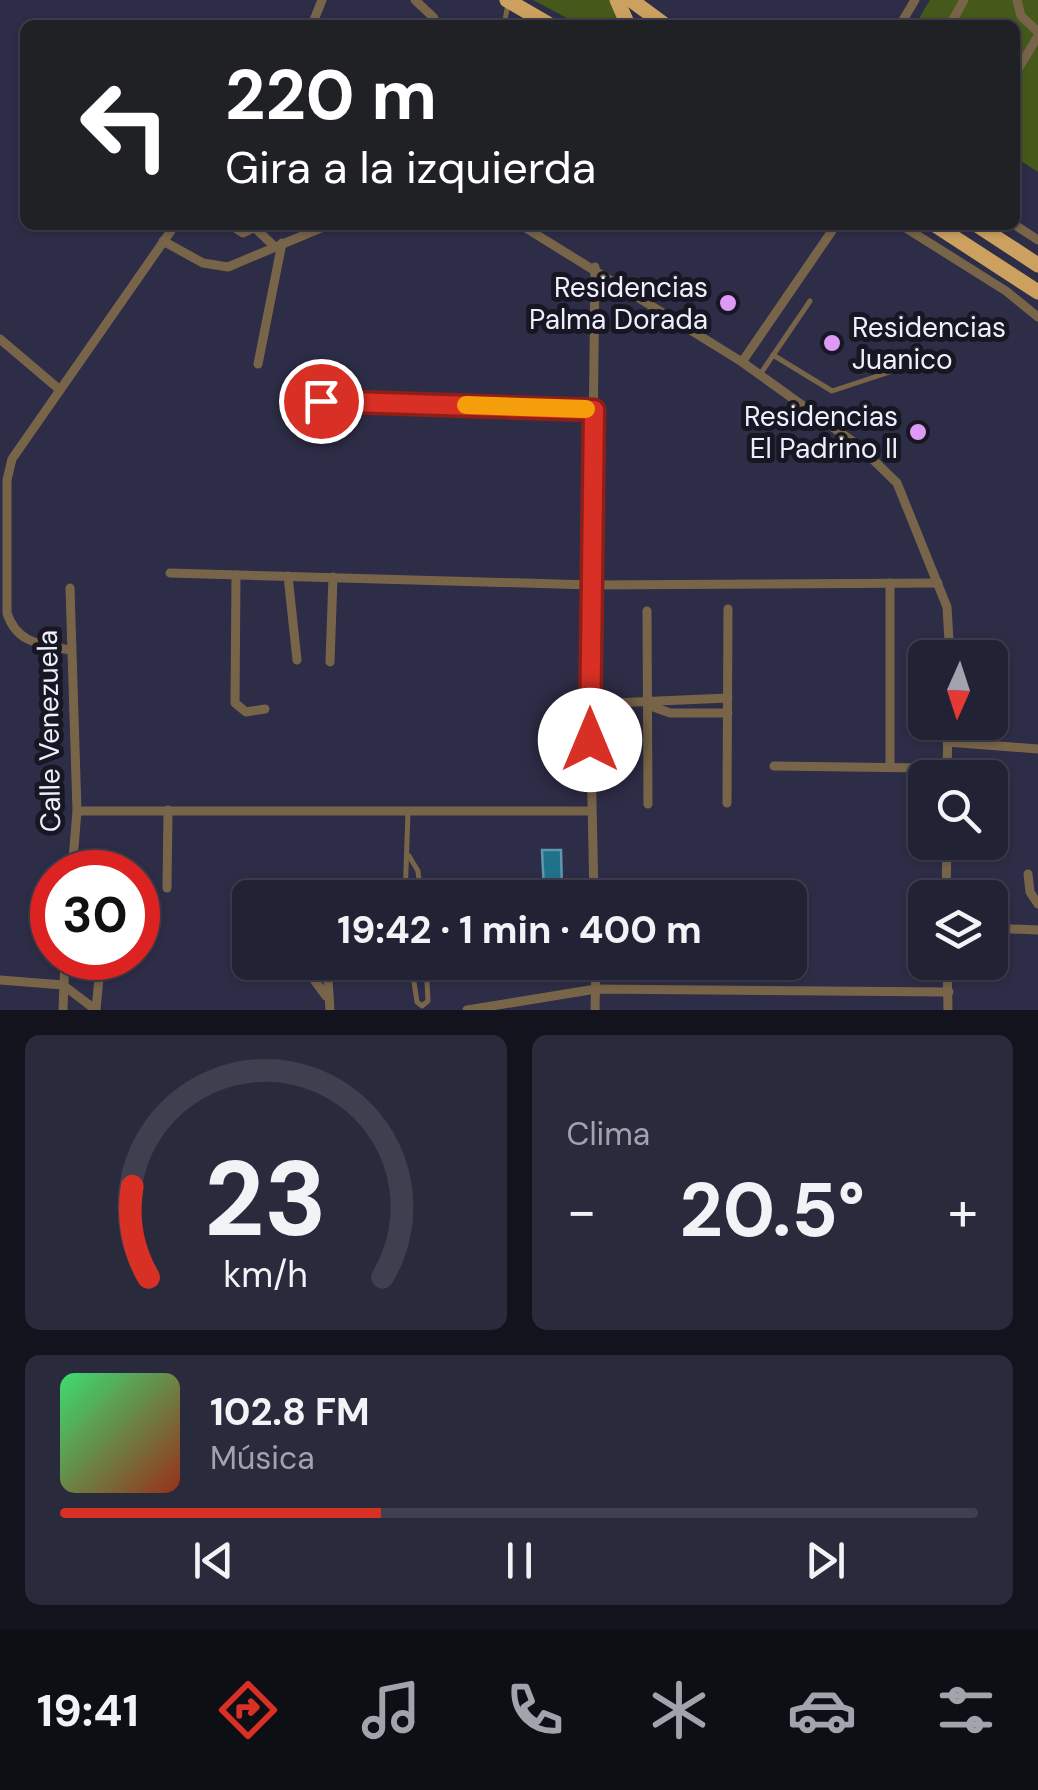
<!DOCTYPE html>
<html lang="es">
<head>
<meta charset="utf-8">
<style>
  body { margin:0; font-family:"DM Sans",sans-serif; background:#2a2a3d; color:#f1f3f6; height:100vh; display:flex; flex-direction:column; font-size:38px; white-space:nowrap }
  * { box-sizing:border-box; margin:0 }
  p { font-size:32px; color:#a2a4ad }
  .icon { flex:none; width:55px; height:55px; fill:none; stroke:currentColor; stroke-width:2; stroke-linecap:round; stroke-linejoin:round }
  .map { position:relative; height:1010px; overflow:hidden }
  .side { display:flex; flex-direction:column; gap:25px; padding:25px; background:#13131d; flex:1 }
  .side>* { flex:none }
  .guide { position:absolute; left:20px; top:20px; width:1000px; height:210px; border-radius:15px; box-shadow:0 2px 8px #0004,0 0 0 2px #3f3f50; background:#202124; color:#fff; overflow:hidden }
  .needle { width:65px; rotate:183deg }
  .buttons { position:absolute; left:908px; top:640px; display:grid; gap:20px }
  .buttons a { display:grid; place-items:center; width:100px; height:100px; border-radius:15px; background:#222235; box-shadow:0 2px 8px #0004,0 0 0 2px #3f3f50; font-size:50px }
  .speed { position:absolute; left:30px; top:850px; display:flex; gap:20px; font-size:50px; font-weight:700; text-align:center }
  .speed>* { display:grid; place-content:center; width:130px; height:130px; border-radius:50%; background:#222235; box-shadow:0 2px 8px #0004,0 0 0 2px #3f3f50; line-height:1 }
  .speed .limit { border:15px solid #d22; background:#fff; color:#111 }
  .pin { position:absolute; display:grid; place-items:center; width:85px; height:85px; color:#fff; margin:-42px; border:5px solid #fff; border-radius:50%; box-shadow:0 2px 10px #0007 }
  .me { position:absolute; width:110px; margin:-55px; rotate:0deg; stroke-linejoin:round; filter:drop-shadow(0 0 8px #0008) }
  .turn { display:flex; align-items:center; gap:35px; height:210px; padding:0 40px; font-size:45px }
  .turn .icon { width:130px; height:130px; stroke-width:2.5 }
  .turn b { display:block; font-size:70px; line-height:85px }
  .big { font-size:75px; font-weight:700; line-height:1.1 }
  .side .widget { flex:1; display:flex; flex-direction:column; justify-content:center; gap:15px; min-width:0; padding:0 35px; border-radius:15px; background:#2a2a3d }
  .side .dial { align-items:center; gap:0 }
  .dial svg { height:260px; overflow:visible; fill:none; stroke:#3f3f50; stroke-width:7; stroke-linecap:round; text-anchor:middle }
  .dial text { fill:#f1f3f6; stroke:none }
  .song { display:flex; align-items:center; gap:30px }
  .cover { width:120px; height:120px; border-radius:15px; background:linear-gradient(135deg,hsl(140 70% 55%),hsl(10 70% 35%)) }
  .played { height:10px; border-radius:5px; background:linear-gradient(90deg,#d93025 35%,#3f3f50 35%) }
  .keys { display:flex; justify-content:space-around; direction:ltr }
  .heat { display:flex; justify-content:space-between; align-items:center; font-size:55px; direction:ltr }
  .side .tiles { flex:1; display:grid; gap:25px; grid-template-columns:1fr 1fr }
  .widget:last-child { grid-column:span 2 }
  .trip { position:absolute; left:232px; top:880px; width:575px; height:100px; border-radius:15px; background:#222235; box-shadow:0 2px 8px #0004,0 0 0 2px #3f3f50; font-weight:700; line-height:100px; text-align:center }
  .tab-bar { display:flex; height:160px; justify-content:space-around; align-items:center; background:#0e0e15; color:#a2a4ad }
  .tab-bar .icon { width:70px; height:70px }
  .tab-bar .selected { color:#d93025 }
  .tab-bar b { font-size:45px; color:#f1f3f6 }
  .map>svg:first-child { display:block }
</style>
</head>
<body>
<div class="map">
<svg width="1038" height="1010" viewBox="0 0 1038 1010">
  <rect width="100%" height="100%" fill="#2e2d47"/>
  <g fill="#455a1a">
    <polygon points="533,0 610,0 622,25 580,25"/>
    <polygon points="930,0 1038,0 1038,172 1015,157 1015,25 915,25"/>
  </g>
  <polygon fill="#20728a" stroke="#5e97ac" stroke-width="2.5" points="542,850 561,850 562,890 544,891"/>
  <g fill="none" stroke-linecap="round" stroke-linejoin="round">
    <g stroke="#786549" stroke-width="5">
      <polyline points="504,25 508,4"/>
      <polyline points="773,355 832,391 908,366"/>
      <polyline points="761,373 810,301"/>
      <polyline points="409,856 418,871 421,898"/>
      <polyline points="405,898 408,812"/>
      <polyline points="411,962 417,1002 422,1006 428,1001 426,962"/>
    </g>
    <g stroke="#786549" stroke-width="9">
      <polyline points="415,0 434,18"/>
      <polyline points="1017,0 1021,16 1038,32"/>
      <polyline points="312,25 322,0"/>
      <polyline points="900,25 915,0"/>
      <polyline points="950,25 964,0"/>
      <polyline points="1015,74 1038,36"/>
      <polyline points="230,225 243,233 260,225"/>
      <polyline points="521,225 742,362 859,446 897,483 947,607 950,658"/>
      <polyline points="901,225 1006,291 1038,317"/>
      <polyline points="1015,225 1038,240"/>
      <polyline points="255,228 275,247"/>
      <polyline points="163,241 203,263 228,267 328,225"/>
      <polyline points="0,339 60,390"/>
      <polyline points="742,362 836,225"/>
      <polyline points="258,364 282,243"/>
      <polyline points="321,401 594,410"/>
      <polyline points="170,573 592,585 938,583"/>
      <polyline points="236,575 235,703 246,712 265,709"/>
      <polyline points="288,576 297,660"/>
      <polyline points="70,588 77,811 72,872"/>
      <polyline points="647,611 648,804"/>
      <path d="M70,650C41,644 17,644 7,613V480L12,459L175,225"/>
      <polyline points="330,662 333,577"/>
      <polyline points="590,704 728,698"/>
      <polyline points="648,705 670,713 728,713"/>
      <polyline points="947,742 1038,749"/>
      <polyline points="774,766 923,768"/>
      <polyline points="890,767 890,583"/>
      <polyline points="947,778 948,722"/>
      <polyline points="727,803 728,609"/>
      <polyline points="77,811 591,811"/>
      <polyline points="1028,874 1030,892 1038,904"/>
      <polyline points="167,888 168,810"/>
      <polyline points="594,898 590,704 595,267"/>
      <polyline points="946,898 947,842"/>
      <polyline points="990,928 1038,930"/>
      <polyline points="301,962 326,996"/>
      <polyline points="327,962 330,1010"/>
      <polyline points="947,962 948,1010"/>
      <polyline points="0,980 63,985 96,1010"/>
      <polyline points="96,1009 101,958"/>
      <polyline points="63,1010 65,958"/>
      <polyline points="467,1010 596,989 949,992"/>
      <polyline points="595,1010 596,962"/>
    </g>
    <g stroke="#cca160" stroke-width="15">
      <polyline points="507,0 550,25"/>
      <polyline points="617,0 628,25"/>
      <polyline points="631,0 665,25"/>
      <polyline points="935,225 1038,292"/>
      <polyline points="977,225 1038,265"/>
    </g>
  </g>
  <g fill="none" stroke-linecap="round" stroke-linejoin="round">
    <g stroke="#8d1f18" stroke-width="25">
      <polyline id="route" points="321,401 594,410 590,740"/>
    </g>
    <use href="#route" stroke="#d93025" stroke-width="18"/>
    <polyline stroke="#f59e0b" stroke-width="18" points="466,405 586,409"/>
  </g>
  <g fill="#dd99f3" stroke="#171723" stroke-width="4">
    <circle cx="728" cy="303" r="10"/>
    <circle cx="832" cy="343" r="10"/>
    <circle cx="918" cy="432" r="10"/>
  </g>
  <g text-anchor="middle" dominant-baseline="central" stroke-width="10" stroke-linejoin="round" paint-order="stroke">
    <g font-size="28" fill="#eeeefc" stroke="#171723" text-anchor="end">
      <text x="708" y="287">Residencias<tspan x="708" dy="32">Palma Dorada</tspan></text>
      <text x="852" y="327" text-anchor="start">Residencias<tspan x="852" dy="32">Juanico</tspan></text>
      <text x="898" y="416">Residencias<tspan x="898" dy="32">El Padrino II</tspan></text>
    </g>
    <g font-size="28" fill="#eeeefc" stroke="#171723">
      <text transform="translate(49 731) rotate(-91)">Calle Venezuela</text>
    </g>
  </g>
</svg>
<div class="buttons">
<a><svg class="needle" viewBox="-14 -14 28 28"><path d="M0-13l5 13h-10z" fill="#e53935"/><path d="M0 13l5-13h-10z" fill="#a2a4ad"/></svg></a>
<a><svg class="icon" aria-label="search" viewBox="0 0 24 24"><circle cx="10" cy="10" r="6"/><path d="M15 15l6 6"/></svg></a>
<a><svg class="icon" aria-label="layers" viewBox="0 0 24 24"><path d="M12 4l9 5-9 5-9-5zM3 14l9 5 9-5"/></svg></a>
</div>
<div class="speed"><div class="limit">30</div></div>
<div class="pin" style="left:321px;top:401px;background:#d93025"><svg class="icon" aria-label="arrive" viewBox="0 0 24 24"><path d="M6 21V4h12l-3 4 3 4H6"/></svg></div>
<svg class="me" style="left:590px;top:740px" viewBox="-20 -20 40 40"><circle r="19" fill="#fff"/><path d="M0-13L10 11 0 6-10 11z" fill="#d93025"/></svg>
<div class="trip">19:42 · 1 min · 400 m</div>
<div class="guide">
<div class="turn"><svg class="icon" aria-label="left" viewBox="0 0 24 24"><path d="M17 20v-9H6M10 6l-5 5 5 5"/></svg><div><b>220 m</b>Gira a la izquierda</div></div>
</div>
</div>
<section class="side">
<div class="tiles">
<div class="widget dial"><svg viewBox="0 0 100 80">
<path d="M14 69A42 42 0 1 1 86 69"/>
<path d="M14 69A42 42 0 0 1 9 41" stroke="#d93025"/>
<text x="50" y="56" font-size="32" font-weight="700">23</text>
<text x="50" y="72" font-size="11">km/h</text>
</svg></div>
<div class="widget"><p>Clima</p>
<div class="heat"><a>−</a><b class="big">20.5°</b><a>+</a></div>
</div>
<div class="widget">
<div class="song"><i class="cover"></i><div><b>102.8 FM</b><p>Música</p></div></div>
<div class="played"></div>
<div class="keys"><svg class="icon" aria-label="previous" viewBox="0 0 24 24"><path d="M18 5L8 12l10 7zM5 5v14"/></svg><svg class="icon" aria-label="pause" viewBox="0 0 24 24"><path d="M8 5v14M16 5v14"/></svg><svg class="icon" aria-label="next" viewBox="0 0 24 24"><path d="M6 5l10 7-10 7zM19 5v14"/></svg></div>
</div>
</div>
</section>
<nav class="tab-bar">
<b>19:41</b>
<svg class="icon selected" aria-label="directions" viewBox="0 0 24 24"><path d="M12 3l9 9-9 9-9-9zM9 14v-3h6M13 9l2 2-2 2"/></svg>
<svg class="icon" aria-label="music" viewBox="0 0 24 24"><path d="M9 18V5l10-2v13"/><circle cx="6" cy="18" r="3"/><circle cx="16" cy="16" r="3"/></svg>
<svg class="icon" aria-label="phone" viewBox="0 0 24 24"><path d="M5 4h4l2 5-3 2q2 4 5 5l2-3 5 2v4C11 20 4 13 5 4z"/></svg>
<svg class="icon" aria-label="climate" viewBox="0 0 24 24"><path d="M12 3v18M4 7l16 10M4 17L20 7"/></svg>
<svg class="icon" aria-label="car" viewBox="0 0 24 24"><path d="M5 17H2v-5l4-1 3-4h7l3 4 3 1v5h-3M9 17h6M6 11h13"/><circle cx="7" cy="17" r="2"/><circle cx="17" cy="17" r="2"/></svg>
<svg class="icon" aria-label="filters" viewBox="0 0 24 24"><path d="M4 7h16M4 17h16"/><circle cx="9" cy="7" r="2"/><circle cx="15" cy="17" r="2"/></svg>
</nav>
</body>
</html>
